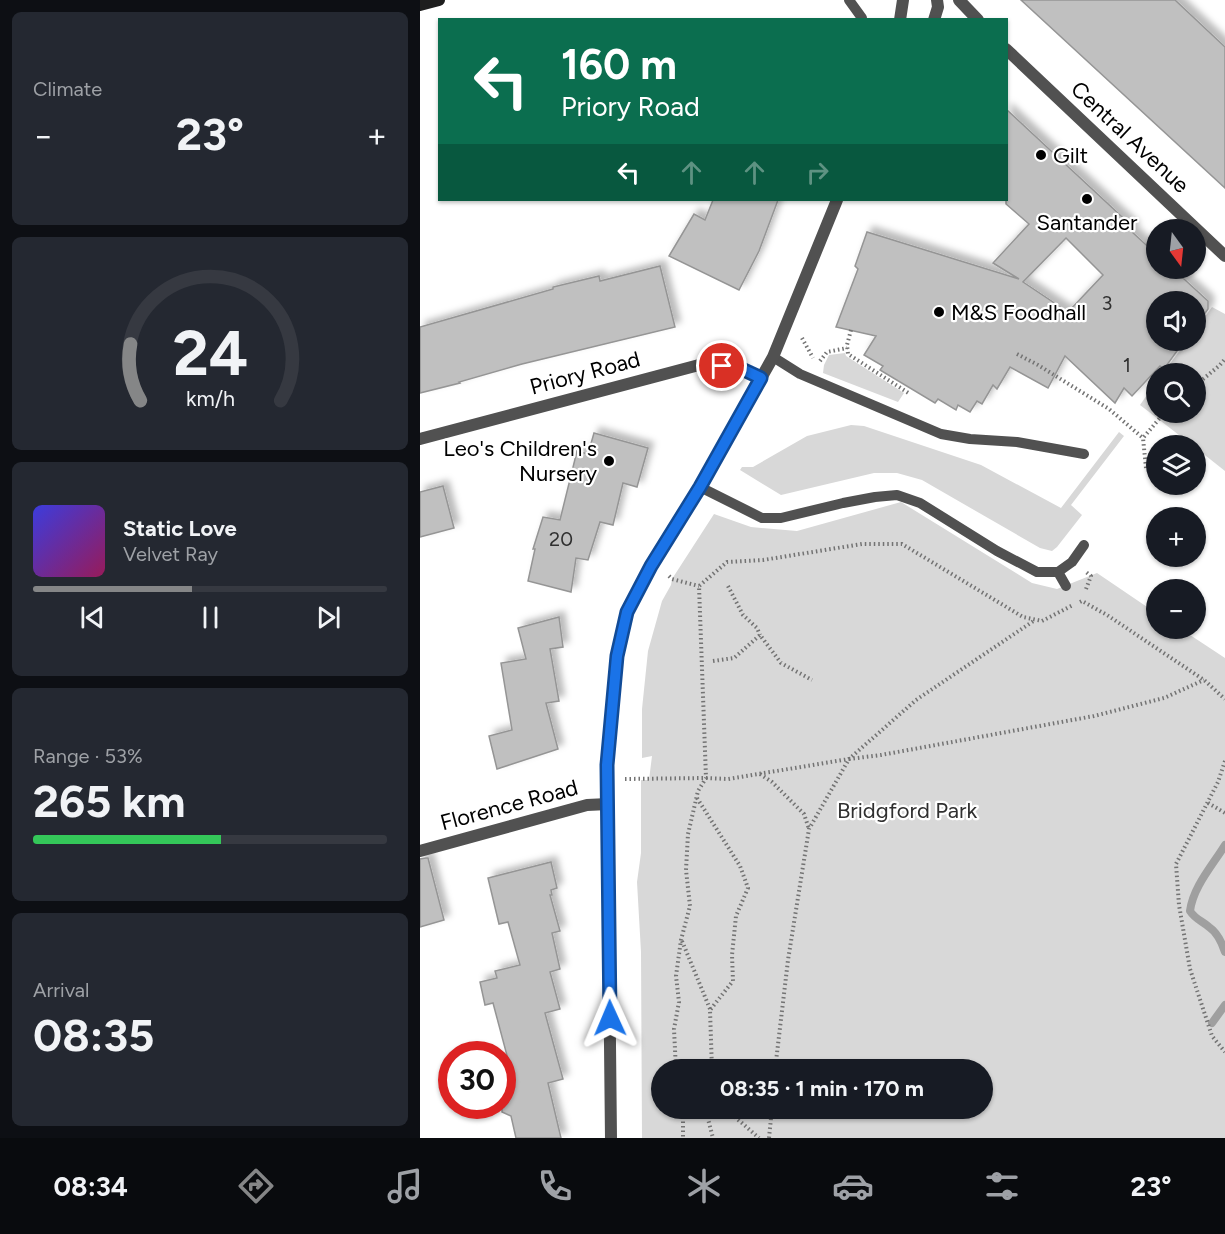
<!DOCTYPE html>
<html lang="en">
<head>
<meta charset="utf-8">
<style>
  body { margin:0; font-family:Figtree,sans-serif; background:#242831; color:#f1f3f6; height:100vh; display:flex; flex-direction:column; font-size:22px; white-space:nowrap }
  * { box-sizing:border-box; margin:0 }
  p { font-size:20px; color:#9ea1a6 }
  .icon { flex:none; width:33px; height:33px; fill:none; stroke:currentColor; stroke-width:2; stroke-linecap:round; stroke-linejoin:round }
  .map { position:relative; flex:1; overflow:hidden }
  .side { display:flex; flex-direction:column; gap:12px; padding:12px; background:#0d0f14; width:420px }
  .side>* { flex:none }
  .hud { position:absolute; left:18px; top:18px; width:570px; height:183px; border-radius:0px; box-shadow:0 2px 4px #0004; background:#0b6e4f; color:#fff; overflow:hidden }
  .needle { width:39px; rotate:165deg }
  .controls { position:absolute; left:726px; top:219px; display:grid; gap:12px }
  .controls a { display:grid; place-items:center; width:60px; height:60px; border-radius:50%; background:#171b24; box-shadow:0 2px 4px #0004; font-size:30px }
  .speed { position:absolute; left:18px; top:1041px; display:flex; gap:12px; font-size:30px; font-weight:700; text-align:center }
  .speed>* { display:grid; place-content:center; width:78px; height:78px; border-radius:50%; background:#171b24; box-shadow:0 2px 4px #0004; line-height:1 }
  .speed .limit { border:9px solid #d22; background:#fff; color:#111 }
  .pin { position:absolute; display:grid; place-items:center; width:51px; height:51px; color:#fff; margin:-26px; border:3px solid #fff; border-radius:50%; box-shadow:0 2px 6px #0007 }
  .me { position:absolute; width:66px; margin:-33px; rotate:359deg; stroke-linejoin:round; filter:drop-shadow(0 0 4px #0008) }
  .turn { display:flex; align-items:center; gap:21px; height:126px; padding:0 24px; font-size:27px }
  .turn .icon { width:78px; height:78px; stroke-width:2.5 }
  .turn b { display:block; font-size:42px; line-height:51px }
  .lanes { display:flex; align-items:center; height:57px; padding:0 24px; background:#0003; justify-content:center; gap:30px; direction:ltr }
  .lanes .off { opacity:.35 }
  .big { font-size:45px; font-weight:700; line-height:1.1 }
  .side .tile { flex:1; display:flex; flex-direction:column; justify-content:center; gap:9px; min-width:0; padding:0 21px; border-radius:9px; background:#242831 }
  .side .dial { align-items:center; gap:0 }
  .dial svg { height:156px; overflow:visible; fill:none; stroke:#363941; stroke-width:7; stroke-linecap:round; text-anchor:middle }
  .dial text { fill:#f1f3f6; stroke:none }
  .song { display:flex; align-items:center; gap:18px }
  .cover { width:72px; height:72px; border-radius:9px; background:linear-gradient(135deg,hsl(240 70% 55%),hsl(330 70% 35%)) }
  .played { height:6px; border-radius:3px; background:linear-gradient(90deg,#858687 45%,#363941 45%) }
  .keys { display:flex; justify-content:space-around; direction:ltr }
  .heat { display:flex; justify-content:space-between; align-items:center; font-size:33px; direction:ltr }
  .charge { height:9px; border-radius:4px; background:linear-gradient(90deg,#34c759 53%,#363941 0) }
  .trip { position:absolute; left:231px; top:1059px; width:342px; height:60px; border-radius:30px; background:#171b24; box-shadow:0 2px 4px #0004; font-weight:700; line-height:60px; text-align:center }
  .tab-bar { display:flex; height:96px; justify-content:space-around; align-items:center; background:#090b0e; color:#9ea1a6 }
  .tab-bar .icon { width:42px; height:42px }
  .tab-bar .active { color:#858687 }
  .tab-bar b { font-size:27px; color:#f1f3f6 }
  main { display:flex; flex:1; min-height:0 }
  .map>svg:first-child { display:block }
</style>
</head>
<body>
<main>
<section class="side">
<div class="tile"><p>Climate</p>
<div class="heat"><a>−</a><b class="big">23°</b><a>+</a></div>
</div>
<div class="tile dial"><svg viewBox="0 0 100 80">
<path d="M14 69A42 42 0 1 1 86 69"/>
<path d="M14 69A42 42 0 0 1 9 40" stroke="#858687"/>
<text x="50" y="56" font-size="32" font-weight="700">24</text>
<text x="50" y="72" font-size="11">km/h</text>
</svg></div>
<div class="tile">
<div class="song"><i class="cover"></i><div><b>Static Love</b><p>Velvet Ray</p></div></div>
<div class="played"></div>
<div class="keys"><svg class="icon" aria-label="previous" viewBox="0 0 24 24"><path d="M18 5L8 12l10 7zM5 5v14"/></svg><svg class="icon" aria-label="pause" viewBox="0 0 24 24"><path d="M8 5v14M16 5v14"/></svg><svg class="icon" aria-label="next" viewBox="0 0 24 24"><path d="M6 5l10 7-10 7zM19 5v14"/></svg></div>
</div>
<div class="tile"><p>Range · 53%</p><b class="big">265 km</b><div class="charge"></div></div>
<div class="tile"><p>Arrival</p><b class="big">08:35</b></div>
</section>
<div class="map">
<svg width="805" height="1138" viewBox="0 0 805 1138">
  <defs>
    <filter id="shadow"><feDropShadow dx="5.5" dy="-5.5" stdDeviation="3" flood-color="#0004"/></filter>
  </defs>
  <rect width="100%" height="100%" fill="#fff"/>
  <g fill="#d8d8d8" fill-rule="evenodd">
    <polygon points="792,307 805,314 805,471 776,448 776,446 772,445 720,405 736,382 736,412 776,412 776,374 743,373 767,341 776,340 776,329"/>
    <polygon points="425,353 426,356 484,393 478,402 403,373 404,365 409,355"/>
    <polygon points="431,425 444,426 561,465 641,508 699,432 704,436 651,505 662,515 637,547 632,551 620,548 502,480 477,473 454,473 361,495 320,470 322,467 333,467 387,436"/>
    <path d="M481,502L612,583L637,589L677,573L736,613V628L761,629L805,658V1138H222L221,952L217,882L221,853V780H229L232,756L222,758V709L228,651L242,601L251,585L252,579L294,514L331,527L377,531ZM242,1070H562V1108H242Z"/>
  </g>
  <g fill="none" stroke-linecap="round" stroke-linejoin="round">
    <g stroke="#9f9f9f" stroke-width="8">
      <path d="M805,845C792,866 773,887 770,911C775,919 782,921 789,927C798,933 802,943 805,952"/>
      <polyline points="792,1023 805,1005"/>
    </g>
  </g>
  <g fill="#c0c0c0" stroke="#959595" stroke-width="1.5" fill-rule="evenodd" filter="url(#shadow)">
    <polygon points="601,0 755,0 805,47 805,188"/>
    <path d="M586,109L714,228L711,231L736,254V268H752L788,301V309L776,326V302H736V340H765L744,369L740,366L712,396L704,388L695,403L645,356L628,388L590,367L577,389L573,385L562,404L557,401L550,412L538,405L536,410L518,399L515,403L460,370L463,366L444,355L456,336L416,327L438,269L435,266L447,232L599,279L573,263L609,224L586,204ZM646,238L683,275L648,312L603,282Z"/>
    <polygon points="293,200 358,200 339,251 319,290 249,256 274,214 285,220"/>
    <polygon points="240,266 255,327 102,364 39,382 40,383 0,393 0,327 133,289 133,287 179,276 180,281"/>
    <polygon points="174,433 228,448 217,487 203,483 193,525 180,522 168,560 156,558 151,592 108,581 115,549 113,549 123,517 140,520 157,451 168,454"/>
    <polygon points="23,486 34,528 0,537 0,492"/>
    <polygon points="139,617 143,647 130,649 139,701 126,703 138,749 77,769 69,736 92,730 81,663 106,659 98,628"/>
    <polygon points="6,858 8,858 24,920 0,927 0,859"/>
    <polygon points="131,862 137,888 131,890 132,895 130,895 140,931 132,933 140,969 130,972 140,1009 125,1013 143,1079 128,1083 141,1138 96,1138 91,1116 82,1112 82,1065 89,1063 73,1003 65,1005 60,982 77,978 75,971 100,965 88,922 79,924 68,878"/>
  </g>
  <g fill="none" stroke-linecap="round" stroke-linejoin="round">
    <g stroke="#737373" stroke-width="4" stroke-dasharray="1.5 3" stroke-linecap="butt">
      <polyline points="431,330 427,345 428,354 490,394"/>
      <polyline points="382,338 393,358"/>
      <polyline points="597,354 618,365 689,409 723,438"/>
      <polyline points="400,361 407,352 427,348"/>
      <polyline points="776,385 800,365 805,359"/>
      <polyline points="726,468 723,438 745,412"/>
      <polyline points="249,576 252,579 279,586"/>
      <polyline points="308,586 323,615 337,628 340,635"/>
      <polyline points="666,589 671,576 666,572"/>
      <polyline points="660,602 662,601 687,615 784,680 805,699"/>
      <polyline points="293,661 314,658 340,635 361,663 392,680"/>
      <polyline points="805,761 798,782 756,864 759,905 770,969 792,1036 805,1052"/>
      <polyline points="340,774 352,782 384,814 389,829"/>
      <polyline points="205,779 286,778 308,779 429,759 496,700 615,620"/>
      <polyline points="277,798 320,866 328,888 316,916 312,955 313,981 290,1010 292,1070"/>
      <polyline points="788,803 805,813"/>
      <polyline points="262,941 290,1009"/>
      <polyline points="256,1070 254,1029 259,1002 256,976 261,940 270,906 266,870 268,834 278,791 286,778 279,586 307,562 343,560 442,544 482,544 603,617 622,621 653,605"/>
      <polyline points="355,1070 368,960 389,829 429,759 461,755 674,716 744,698 784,680"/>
      <polyline points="263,1108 263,1138"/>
      <polyline points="289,1108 288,1119 293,1138"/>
      <polyline points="312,1108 315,1117 339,1138"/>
      <polyline points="349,1138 352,1108"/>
    </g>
    <g stroke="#515151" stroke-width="10">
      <polyline points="429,0 442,18 442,20"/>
      <polyline points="353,357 380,374 521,434 550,439 597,442 664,454"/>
      <polyline points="280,487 342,518 361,518 423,503 455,497 477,495 500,503 577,551 617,572 638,572 652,562 664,545"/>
      <polyline points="638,572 646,586"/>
    </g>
    <g stroke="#515151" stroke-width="12">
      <polyline points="539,0 558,20"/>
      <polyline points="480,20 483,0"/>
      <polyline points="514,20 518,7 517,0"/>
      <polyline points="586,49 805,256"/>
      <polyline points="0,439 279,365 324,370 341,378"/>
      <polyline points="0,851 167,805 188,804"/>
      <polyline points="191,1138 187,765 197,656 207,612 231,566 280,487 353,357 417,200"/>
    </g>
    <polyline stroke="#1e1e1e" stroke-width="12" points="0,5 19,0"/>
  </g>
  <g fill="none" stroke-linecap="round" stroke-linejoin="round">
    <g stroke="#114b97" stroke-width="15">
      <polyline id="route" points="190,1018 187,765 197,656 207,612 231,566 280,487 341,378 324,370 302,366"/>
    </g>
    <use href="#route" stroke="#1a73e8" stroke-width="10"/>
  </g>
  <g fill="#000" stroke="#fff" stroke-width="2">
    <circle cx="621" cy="155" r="6"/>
    <circle cx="667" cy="199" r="6"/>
    <circle cx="519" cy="312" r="6"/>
    <circle cx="189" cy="461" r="6"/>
  </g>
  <g text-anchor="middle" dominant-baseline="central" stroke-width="4.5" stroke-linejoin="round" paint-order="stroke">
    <g font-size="20" fill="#303030">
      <text x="687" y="303">3</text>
      <text x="707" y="365">1</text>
      <text x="141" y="539">20</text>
    </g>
    <g font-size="22" fill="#000" stroke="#fff">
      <text transform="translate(710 137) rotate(43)">Central Avenue</text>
      <text transform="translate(165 373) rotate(-15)">Priory Road</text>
      <text transform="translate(89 805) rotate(-15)">Florence Road</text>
    </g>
    <g font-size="22" fill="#000" stroke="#fff" text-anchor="start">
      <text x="633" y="155">Gilt</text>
      <text x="667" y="222" text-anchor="middle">Santander</text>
      <text x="531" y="312">M&amp;S Foodhall</text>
      <text x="177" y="448" text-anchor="end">Leo's Children's<tspan x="177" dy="25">Nursery</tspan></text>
    </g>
    <g font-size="22" fill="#2f2f2f" stroke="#fff">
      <text x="487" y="810">Bridgford Park</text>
    </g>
  </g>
</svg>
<div class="controls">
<a><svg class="needle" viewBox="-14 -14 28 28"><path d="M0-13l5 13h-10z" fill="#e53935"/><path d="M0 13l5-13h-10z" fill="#9ea1a6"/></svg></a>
<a><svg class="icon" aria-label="sound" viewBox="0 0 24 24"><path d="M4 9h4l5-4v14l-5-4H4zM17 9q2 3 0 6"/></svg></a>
<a><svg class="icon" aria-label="search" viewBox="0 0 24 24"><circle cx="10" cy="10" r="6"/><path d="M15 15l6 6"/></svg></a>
<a><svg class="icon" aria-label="layers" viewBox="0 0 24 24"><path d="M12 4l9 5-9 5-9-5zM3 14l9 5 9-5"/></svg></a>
<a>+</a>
<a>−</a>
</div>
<div class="speed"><div class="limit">30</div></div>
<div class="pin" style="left:302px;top:366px;background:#d93025"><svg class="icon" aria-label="arrive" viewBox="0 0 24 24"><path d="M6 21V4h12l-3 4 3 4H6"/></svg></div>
<svg class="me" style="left:190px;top:1018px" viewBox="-20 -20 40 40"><path d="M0-17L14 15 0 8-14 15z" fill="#1a73e8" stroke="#fff" stroke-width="4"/></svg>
<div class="trip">08:35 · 1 min · 170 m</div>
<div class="hud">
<div class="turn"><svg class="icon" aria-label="left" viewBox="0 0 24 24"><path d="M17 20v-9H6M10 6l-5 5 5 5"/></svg><div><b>160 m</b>Priory Road</div></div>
<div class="lanes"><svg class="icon" aria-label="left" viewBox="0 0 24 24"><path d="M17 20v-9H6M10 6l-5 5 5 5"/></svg><svg class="icon off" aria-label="ahead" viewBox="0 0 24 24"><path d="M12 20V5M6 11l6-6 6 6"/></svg><svg class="icon off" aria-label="ahead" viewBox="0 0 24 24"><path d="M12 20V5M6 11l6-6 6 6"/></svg><svg class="icon off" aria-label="right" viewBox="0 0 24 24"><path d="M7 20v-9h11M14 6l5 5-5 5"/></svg></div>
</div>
</div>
</main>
<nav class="tab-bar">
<b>08:34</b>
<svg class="icon active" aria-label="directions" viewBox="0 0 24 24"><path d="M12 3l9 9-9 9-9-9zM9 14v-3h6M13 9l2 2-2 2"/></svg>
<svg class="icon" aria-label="music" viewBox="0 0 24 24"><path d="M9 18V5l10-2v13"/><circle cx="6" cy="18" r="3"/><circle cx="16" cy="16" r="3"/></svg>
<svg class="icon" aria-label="phone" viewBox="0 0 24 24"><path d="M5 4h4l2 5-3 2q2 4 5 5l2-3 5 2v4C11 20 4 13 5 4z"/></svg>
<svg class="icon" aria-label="climate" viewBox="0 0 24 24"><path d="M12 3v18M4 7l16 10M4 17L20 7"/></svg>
<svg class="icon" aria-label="car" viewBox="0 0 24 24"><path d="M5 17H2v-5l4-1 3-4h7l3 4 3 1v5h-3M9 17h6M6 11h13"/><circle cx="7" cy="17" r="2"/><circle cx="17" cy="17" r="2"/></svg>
<svg class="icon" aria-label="filters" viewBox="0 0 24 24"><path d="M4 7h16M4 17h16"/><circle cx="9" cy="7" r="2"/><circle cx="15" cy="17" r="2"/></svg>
<b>23°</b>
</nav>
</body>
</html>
